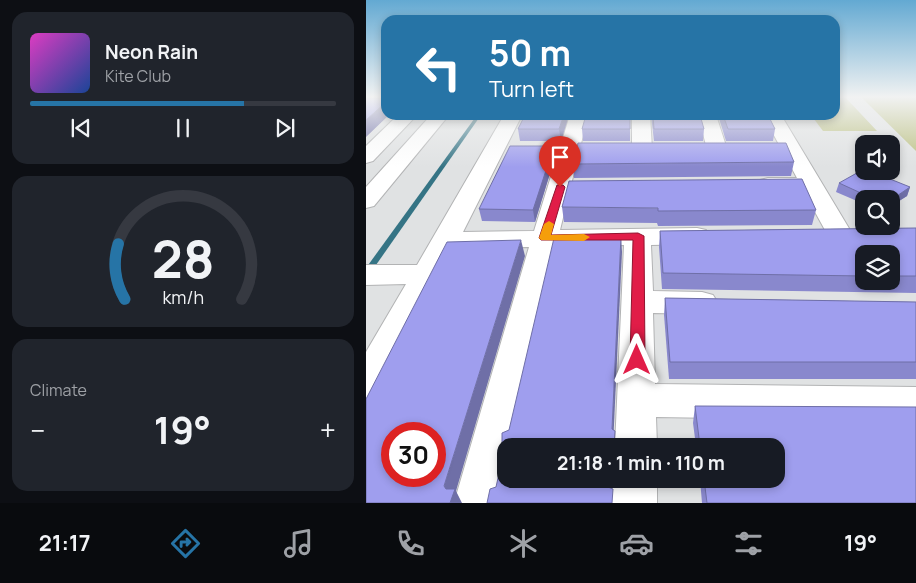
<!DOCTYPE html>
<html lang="en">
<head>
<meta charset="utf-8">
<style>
  body { margin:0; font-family:Manrope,sans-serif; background:#20242c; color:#f1f3f6; height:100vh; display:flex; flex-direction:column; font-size:19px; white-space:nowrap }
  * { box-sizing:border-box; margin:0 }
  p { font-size:16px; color:#9ea1a6 }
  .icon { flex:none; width:28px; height:28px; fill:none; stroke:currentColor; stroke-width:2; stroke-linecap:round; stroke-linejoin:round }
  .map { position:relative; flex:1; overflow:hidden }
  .sheet { display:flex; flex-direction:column; gap:12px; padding:12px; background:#0d0f14; width:366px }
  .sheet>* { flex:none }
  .top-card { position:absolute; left:15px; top:15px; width:459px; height:105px; border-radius:15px; box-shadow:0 2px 8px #0003; background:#2674a6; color:#fff; overflow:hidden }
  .fabs { position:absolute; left:489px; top:135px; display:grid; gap:10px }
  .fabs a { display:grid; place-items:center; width:45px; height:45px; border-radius:10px; background:#171b24; box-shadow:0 2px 8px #0003; font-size:25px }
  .speed { position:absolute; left:15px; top:422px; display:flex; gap:10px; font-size:25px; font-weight:700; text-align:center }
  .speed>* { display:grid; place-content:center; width:65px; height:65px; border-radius:50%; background:#171b24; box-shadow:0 2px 8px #0003; line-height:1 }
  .speed .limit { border:8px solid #d22; background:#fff; color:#111 }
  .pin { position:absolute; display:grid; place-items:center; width:42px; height:42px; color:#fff; margin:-51px -21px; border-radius:50% 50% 50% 0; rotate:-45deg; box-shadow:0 0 5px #0007 }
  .pin .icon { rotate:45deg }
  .me { position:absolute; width:55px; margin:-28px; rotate:0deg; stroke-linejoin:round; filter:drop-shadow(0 0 4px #0008) }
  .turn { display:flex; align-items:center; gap:18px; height:105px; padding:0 25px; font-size:22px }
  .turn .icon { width:65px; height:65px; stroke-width:2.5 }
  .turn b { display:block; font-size:35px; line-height:42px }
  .big { font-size:38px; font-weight:700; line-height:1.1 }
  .sheet .card { flex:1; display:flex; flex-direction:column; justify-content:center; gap:8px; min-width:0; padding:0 18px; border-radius:15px; background:#20242c }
  .sheet .dial { align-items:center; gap:0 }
  .dial svg { height:130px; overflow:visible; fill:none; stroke:#363941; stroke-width:7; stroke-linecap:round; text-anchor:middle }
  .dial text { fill:#f1f3f6; stroke:none }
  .song { display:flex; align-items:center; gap:15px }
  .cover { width:60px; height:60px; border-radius:8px; background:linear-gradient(135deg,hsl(310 70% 55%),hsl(220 70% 35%)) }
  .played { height:5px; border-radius:2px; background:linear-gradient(90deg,#2674a6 70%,#363941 70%) }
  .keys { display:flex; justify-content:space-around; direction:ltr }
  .heat { display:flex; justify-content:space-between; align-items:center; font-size:28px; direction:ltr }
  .trip { position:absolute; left:131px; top:438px; width:288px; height:50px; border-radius:15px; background:#171b24; box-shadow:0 2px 8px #0003; font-weight:700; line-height:50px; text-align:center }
  .dock { display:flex; height:80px; justify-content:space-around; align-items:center; background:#090b0e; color:#9ea1a6 }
  .dock .icon { width:35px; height:35px }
  .dock .active { color:#2674a6 }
  .dock b { font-size:22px; color:#f1f3f6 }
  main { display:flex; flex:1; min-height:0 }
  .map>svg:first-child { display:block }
</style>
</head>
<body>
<main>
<section class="sheet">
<div class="card">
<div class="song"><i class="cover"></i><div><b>Neon Rain</b><p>Kite Club</p></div></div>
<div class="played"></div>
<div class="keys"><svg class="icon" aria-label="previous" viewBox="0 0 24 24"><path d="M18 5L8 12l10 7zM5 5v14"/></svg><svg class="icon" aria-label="pause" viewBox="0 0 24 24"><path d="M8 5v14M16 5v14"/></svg><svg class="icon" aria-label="next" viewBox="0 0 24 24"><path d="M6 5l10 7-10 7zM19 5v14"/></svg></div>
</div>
<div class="card dial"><svg viewBox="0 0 100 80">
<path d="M14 69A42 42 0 1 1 86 69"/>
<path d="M14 69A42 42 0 0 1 10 35" stroke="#2674a6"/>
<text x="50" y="56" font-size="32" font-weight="700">28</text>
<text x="50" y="72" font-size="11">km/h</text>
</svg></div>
<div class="card"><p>Climate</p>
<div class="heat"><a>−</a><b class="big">19°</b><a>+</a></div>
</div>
</section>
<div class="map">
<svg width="550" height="503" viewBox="0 0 550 503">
  <rect width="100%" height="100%" fill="#e0e2e3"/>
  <g fill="#bbc081">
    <polygon points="469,97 479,97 511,131 457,131 445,115 469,115"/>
    <polygon points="495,97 550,97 550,151"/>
  </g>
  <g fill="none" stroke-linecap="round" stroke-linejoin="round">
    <polygon fill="#357485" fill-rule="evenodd" points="111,115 115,115 3,275 0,275 0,268"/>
    <g stroke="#b2b3b4" stroke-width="2">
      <g id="minor">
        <polygon points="32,115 51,115 7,161 0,163 0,146"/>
        <polygon points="65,115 83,115 8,206 0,208 0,187"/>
        <polygon points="138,115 156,115 97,232 168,231 204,115 222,115 194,230 331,228 340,230 344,236 340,242 331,244 285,245 287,291 336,292 347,295 352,303 347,311 336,314 287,313 289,384 550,387 550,421 290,417 291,446 249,446 258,245 190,246 146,446 140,446 140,476 134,503 88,503 163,247 89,248 13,397 0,402 0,352 40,284 0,285 0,265 51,265"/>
        <polygon points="266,115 284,115 286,149 283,153 276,155 269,153 266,149"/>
        <polygon points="332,115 350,115 361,149 358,153 351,155 344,153 341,149"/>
        <polygon points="397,115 415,115 487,235 483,241 474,243 465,241 438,192 402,192 394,190 391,185 394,180 402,178 431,178"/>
        <polygon points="247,479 291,479 291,503 245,503"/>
      </g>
    </g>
    <use href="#minor" fill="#fff" fill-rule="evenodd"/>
  </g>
  <g fill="#8988cd" fill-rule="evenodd">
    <polygon points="159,115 203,115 195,141 154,141 152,129"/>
    <polygon points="264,115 264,141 217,141 216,129"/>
    <polygon points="285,115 334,115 338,129 337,141 288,141"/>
    <polygon points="352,115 402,115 409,129 407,141 360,141"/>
    <polygon points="189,157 169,222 116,221 113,209"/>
    <polygon points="428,162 425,176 208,178 207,164"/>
    <polygon points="473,183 544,187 541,196 525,206 525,199 498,199 498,204 470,192"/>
    <polygon points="196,207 450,210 446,225 292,226 291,223 198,222"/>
    <path d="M550,228V293L296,289L293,247L294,231ZM498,254H525V281H498Z"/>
    <polygon points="299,298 550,302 550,379 303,379 298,315"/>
    <polygon points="329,406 550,503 336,503 334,479 410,479 410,446 330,446 327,423"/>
  </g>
  <g fill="#6f6fa7">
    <polygon points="20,102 20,115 23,115 0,137 0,120"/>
    <polygon points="198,115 203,115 195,141 193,129"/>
    <polygon points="188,146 189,157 169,222 167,210"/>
    <polygon points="544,187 541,196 525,206 525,200"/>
    <polygon points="255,236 256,252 247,446 246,429"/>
    <polygon points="155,240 159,256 90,491 96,503 84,503 78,486"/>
    <polygon points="242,479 245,479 243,503 242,487"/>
  </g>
  <g fill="#9f9eee" stroke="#6f6fa7" fill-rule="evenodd">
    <polygon points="0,98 20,98 20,102 0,120"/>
    <polygon points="159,115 198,115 193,129 152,129"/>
    <polygon points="220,115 264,115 264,129 216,129"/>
    <polygon points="287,115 334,115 338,129 288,129"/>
    <polygon points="357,115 402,115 409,129 362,129"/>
    <polygon points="212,143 420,143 428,162 207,164"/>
    <polygon points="144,146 188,146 167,210 113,209"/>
    <polygon points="498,169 498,171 504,171 544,187 525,200 525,199 508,199 473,183"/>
    <polygon points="436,179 450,210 292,211 292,208 196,207 203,181"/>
    <polygon points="550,228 550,276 525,276 525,254 498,254 498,276 297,273 294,231"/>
    <polygon points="255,236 246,429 249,431 248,446 140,446 140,479 242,479 242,487 247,489 246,503 121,503 124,489 130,487 136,460 136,433 143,430 188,238"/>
    <path d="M155,240L78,486L80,489H89L84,503H0V399L81,242ZM26,434H69V476H26Z"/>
    <polygon points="299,298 550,302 550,362 304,362"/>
    <polygon points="329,406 550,407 550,503 341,503 338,479 410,479 410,446 334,446"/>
  </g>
  <linearGradient id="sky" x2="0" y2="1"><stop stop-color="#63a9d2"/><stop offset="0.58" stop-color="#f1f2f2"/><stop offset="1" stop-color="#f1f2f2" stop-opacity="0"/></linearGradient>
  <rect width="550" height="167" fill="url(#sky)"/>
  <polygon fill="#e11d48" stroke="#92132f" points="191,185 197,185 199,187 185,235 272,233 278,236 279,360 276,365 271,366 266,365 264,360 267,240 175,240 173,238"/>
  <polygon fill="#f59e0b" points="183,221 188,224 185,235 218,234 224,237 218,241 175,240 173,238 178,224"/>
</svg>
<div class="fabs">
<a><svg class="icon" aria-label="sound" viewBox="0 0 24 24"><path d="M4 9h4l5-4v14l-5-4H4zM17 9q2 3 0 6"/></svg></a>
<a><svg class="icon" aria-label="search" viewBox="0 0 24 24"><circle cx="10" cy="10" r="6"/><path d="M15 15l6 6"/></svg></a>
<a><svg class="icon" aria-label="layers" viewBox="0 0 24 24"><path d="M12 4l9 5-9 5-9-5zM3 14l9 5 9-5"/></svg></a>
</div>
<div class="speed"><div class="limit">30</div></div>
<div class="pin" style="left:194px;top:187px;background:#d93025"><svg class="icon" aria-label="arrive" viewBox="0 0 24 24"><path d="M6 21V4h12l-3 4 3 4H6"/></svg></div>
<svg class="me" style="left:271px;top:360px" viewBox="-20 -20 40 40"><path d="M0-17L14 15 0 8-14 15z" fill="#e11d48" stroke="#fff" stroke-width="4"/></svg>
<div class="trip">21:18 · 1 min · 110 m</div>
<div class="top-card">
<div class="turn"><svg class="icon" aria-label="left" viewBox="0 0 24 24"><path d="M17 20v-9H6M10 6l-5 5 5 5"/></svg><div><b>50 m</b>Turn left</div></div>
</div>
</div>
</main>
<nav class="dock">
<b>21:17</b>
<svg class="icon active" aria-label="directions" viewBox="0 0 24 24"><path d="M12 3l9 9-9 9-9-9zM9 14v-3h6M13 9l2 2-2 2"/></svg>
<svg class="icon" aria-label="music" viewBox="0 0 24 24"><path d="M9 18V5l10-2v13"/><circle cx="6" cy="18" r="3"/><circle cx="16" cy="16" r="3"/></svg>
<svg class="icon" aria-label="phone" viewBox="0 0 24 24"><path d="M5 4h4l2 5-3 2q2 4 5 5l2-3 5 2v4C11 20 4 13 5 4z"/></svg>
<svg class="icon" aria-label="climate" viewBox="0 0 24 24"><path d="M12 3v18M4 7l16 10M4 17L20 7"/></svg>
<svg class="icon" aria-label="car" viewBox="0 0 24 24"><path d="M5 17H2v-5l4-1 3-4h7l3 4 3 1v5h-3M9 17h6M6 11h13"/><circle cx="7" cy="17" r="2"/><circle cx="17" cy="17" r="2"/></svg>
<svg class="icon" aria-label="filters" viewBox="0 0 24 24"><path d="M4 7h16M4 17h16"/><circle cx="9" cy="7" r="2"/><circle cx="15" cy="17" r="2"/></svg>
<b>19°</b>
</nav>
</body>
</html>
